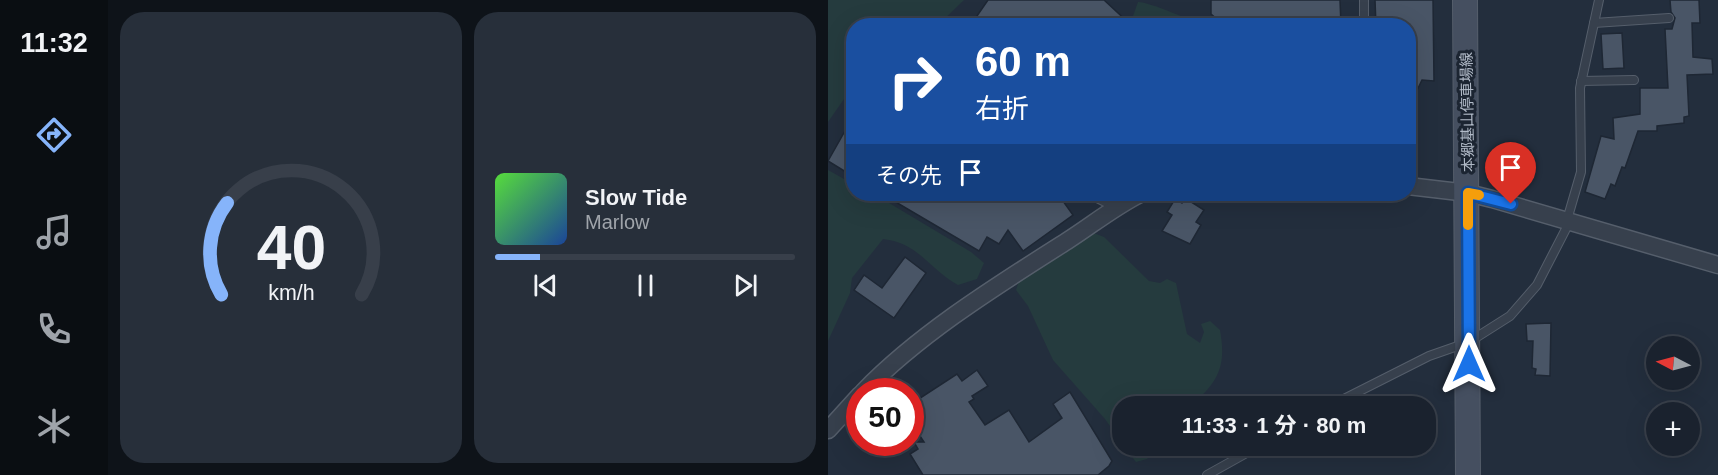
<!DOCTYPE html>
<html lang="ja">
<head>
<meta charset="utf-8">
<style>
  body { margin:0; font-family:Arial,"Noto Sans JP",sans-serif; background:#272f3a; color:#f1f3f6; height:100vh; display:flex; flex-direction:column; font-size:22px; white-space:nowrap }
  * { box-sizing:border-box; margin:0 }
  p { font-size:20px; color:#9fa4aa }
  .icon { flex:none; width:33px; height:33px; fill:none; stroke:currentColor; stroke-width:2; stroke-linecap:round; stroke-linejoin:round }
  .map { position:relative; flex:1; overflow:hidden }
  .sheet { display:flex; flex-direction:column; gap:12px; padding:12px; background:#0e1319; width:720px }
  .sheet>* { flex:none }
  .banner { position:absolute; left:18px; top:18px; width:570px; height:183px; border-radius:24px; box-shadow:0 6px 24px #0002,0 0 0 2px #383f4a; background:#1a4fa0; color:#fff; overflow:hidden }
  .needle { width:39px; rotate:276deg }
  .controls { position:absolute; left:818px; top:336px; display:grid; gap:12px }
  .controls a { display:grid; place-items:center; width:54px; height:54px; border-radius:50%; background:#1a222e; box-shadow:0 6px 24px #0002,0 0 0 2px #383f4a; font-size:30px }
  .speed { position:absolute; left:18px; top:378px; display:flex; gap:12px; font-size:30px; font-weight:700; text-align:center }
  .speed>* { display:grid; place-content:center; width:78px; height:78px; border-radius:50%; background:#1a222e; box-shadow:0 6px 24px #0002,0 0 0 2px #383f4a; line-height:1 }
  .speed .limit { border:9px solid #d22; background:#fff; color:#111 }
  .pin { position:absolute; display:grid; place-items:center; width:51px; height:51px; color:#fff; margin:-62px -26px; border-radius:50% 50% 50% 0; rotate:-45deg; box-shadow:0 0 6px #0007 }
  .pin .icon { rotate:45deg }
  .me { position:absolute; width:66px; margin:-33px; rotate:0deg; stroke-linejoin:round; filter:drop-shadow(0 0 4px #0008) }
  .turn { display:flex; align-items:center; gap:21px; height:126px; padding:0 30px; font-size:27px }
  .turn .icon { width:78px; height:78px; stroke-width:2.5 }
  .turn b { display:block; font-size:42px; line-height:51px }
  .then { display:flex; align-items:center; height:57px; padding:0 30px; background:#0003; gap:12px; font-size:22px }
  .sheet .tile { flex:1; display:flex; flex-direction:column; justify-content:center; gap:9px; min-width:0; padding:0 21px; border-radius:24px; background:#272f3a }
  .sheet .dial { align-items:center; gap:0 }
  .dial svg { height:156px; overflow:visible; fill:none; stroke:#383f4a; stroke-width:7; stroke-linecap:round; text-anchor:middle }
  .dial text { fill:#f1f3f6; stroke:none }
  .song { display:flex; align-items:center; gap:18px }
  .cover { width:72px; height:72px; border-radius:9px; background:linear-gradient(135deg,hsl(110 70% 55%),hsl(220 70% 35%)) }
  .played { height:6px; border-radius:3px; background:linear-gradient(90deg,#86b4fa 15%,#383f4a 15%) }
  .keys { display:flex; justify-content:space-around; direction:ltr }
  .sheet .tiles { flex:1; display:grid; gap:12px; grid-template-columns:repeat(2,1fr) }
  .trip { position:absolute; left:284px; top:396px; width:324px; height:60px; border-radius:24px; background:#1a222e; box-shadow:0 6px 24px #0002,0 0 0 2px #383f4a; font-weight:700; line-height:60px; text-align:center }
  main { display:flex; flex:1; min-height:0 }
  .dock { display:flex; flex-direction:column; width:108px; justify-content:space-around; align-items:center; background:#0a0e12; color:#9fa4aa }
  .dock .icon { width:42px; height:42px }
  .dock .active { color:#86b4fa }
  .dock b { font-size:27px; color:#f1f3f6 }
  .map>svg:first-child { display:block }
</style>
</head>
<body>
<main>
<nav class="dock">
<b>11:32</b>
<svg class="icon active" aria-label="directions" viewBox="0 0 24 24"><path d="M12 3l9 9-9 9-9-9zM9 14v-3h6M13 9l2 2-2 2"/></svg>
<svg class="icon" aria-label="music" viewBox="0 0 24 24"><path d="M9 18V5l10-2v13"/><circle cx="6" cy="18" r="3"/><circle cx="16" cy="16" r="3"/></svg>
<svg class="icon" aria-label="phone" viewBox="0 0 24 24"><path d="M5 4h4l2 5-3 2q2 4 5 5l2-3 5 2v4C11 20 4 13 5 4z"/></svg>
<svg class="icon" aria-label="climate" viewBox="0 0 24 24"><path d="M12 3v18M4 7l16 10M4 17L20 7"/></svg>
</nav>
<section class="sheet">
<div class="tiles">
<div class="tile dial"><svg viewBox="0 0 100 80">
<path d="M14 69A42 42 0 1 1 86 69"/>
<path d="M14 69A42 42 0 0 1 17 22" stroke="#86b4fa"/>
<text x="50" y="56" font-size="32" font-weight="700">40</text>
<text x="50" y="72" font-size="11">km/h</text>
</svg></div>
<div class="tile">
<div class="song"><i class="cover"></i><div><b>Slow Tide</b><p>Marlow</p></div></div>
<div class="played"></div>
<div class="keys"><svg class="icon" aria-label="previous" viewBox="0 0 24 24"><path d="M18 5L8 12l10 7zM5 5v14"/></svg><svg class="icon" aria-label="pause" viewBox="0 0 24 24"><path d="M8 5v14M16 5v14"/></svg><svg class="icon" aria-label="next" viewBox="0 0 24 24"><path d="M6 5l10 7-10 7zM19 5v14"/></svg></div>
</div>
</div>
</section>
<div class="map">
<svg width="890" height="475" viewBox="0 0 890 475">
  <rect width="100%" height="100%" fill="#232e3d"/>
  <g fill="#253b3e">
    <polygon points="0,0 136,0 110,25 26,26 25,86 0,122"/>
    <path d="M310,2C318,1 364,20 372,25H307L305,16Z"/>
    <path d="M0,170L25,184L26,194H46L143,252L156,263L149,279L130,285C101,269 91,243 55,239L24,278L22,293L0,341Z"/>
    <path d="M263,232L276,237L321,281L332,283L339,279L348,283L359,334L372,343L376,332L373,324L382,321L392,330C396,353 396,371 379,390C374,396 366,400 361,406H294V443L277,419L225,360L200,306L188,290L191,281Z"/>
    <polygon points="296,446 331,446 319,459 308,462"/>
  </g>
  <g fill="#495566" stroke="#1e2734" stroke-width="1.5">
    <polygon points="160,0 276,0 304,26 142,26"/>
    <polygon points="383,0 512,0 513,26 397,26 383,14"/>
    <polygon points="547,0 605,0 606,81 594,80 580,109 580,26 548,26"/>
    <polygon points="842,0 871,0 872,23 864,23 865,57 884,59 885,74 859,75 861,116 856,117 856,123 829,126 829,131 810,131 797,168 794,167 787,186 783,184 777,199 757,192 773,136 786,139 785,118 812,114 812,88 840,88 837,29 844,29 847,18 843,12"/>
    <polygon points="794,33 796,68 775,69 773,34"/>
    <polygon points="26,115 26,177 0,161"/>
    <polygon points="54,194 230,194 245,215 195,251 180,230 171,244 159,237 151,251"/>
    <polygon points="357,198 376,210 368,222 373,225 362,244 334,231 344,215 339,212 347,199 354,203"/>
    <polygon points="77,257 98,273 66,318 26,290 36,275 54,288"/>
    <polygon points="723,323 722,376 707,375 708,369 704,368 705,341 699,341 698,324"/>
    <polygon points="149,370 160,386 144,396 146,399 141,402 157,425 181,410 201,442 234,418 225,404 242,392 284,461 281,466 270,475 95,475 82,454 90,449 86,442 96,442 84,424 95,416 86,402 129,374 134,381"/>
  </g>
  <g fill="none" stroke-linecap="round" stroke-linejoin="round">
    <g stroke="#555e6b" stroke-width="10">
      <g id="lane">
        <polyline points="536,0 536,26"/>
        <polyline points="766,23 841,18"/>
        <polyline points="753,81 806,80"/>
        <polyline points="261,194 287,207"/>
        <polyline points="739,220 753,172 752,88 771,0"/>
        <polyline points="502,406 601,356 641,342 682,316 709,285 742,221"/>
        <polyline points="379,475 431,446"/>
      </g>
    </g>
    <g stroke="#555e6b" stroke-width="19">
      <g id="street">
        <polyline points="580,186 640,193 664,199 890,265"/>
        <path d="M35,392C92,333 170,285 239,241C264,225 286,207 312,194"/>
        <polyline points="0,430 32,395"/>
      </g>
    </g>
    <g stroke="#555e6b" stroke-width="26">
      <polyline id="secondary" points="637,0 640,475"/>
    </g>
    <use href="#lane" stroke="#37404d" stroke-width="8"/>
    <use href="#street" stroke="#37404d" stroke-width="16"/>
    <use href="#secondary" stroke="#454f60" stroke-width="24"/>
  </g>
  <g fill="none" stroke-linecap="round" stroke-linejoin="round">
    <g stroke="#114b97" stroke-width="15">
      <polyline id="route" points="641,364 640,193 683,204"/>
    </g>
    <use href="#route" stroke="#1a73e8" stroke-width="10"/>
    <polyline stroke="#f59e0b" stroke-width="10" points="640,225 640,193 651,195"/>
  </g>
  <g text-anchor="middle" dominant-baseline="central" stroke-width="6" stroke-linejoin="round" paint-order="stroke">
    <g font-size="15" fill="#b2bbc8" stroke="#1c2532">
      <text transform="translate(639 112) rotate(-91)">本郷基山停車場線</text>
    </g>
  </g>
</svg>
<div class="controls">
<a><svg class="needle" viewBox="-14 -14 28 28"><path d="M0-13l5 13h-10z" fill="#e53935"/><path d="M0 13l5-13h-10z" fill="#9fa4aa"/></svg></a>
<a>+</a>
</div>
<div class="speed"><div class="limit">50</div></div>
<div class="pin" style="left:683px;top:204px;background:#d93025"><svg class="icon" aria-label="arrive" viewBox="0 0 24 24"><path d="M6 21V4h12l-3 4 3 4H6"/></svg></div>
<svg class="me" style="left:641px;top:364px" viewBox="-20 -20 40 40"><path d="M0-17L14 15 0 8-14 15z" fill="#1a73e8" stroke="#fff" stroke-width="4"/></svg>
<div class="trip">11:33 · 1 分 · 80 m</div>
<div class="banner">
<div class="turn"><svg class="icon" aria-label="right" viewBox="0 0 24 24"><path d="M7 20v-9h11M14 6l5 5-5 5"/></svg><div><b>60 m</b>右折</div></div>
<div class="then">その先<svg class="icon" aria-label="arrive" viewBox="0 0 24 24"><path d="M6 21V4h12l-3 4 3 4H6"/></svg></div>
</div>
</div>
</main>
</body>
</html>
